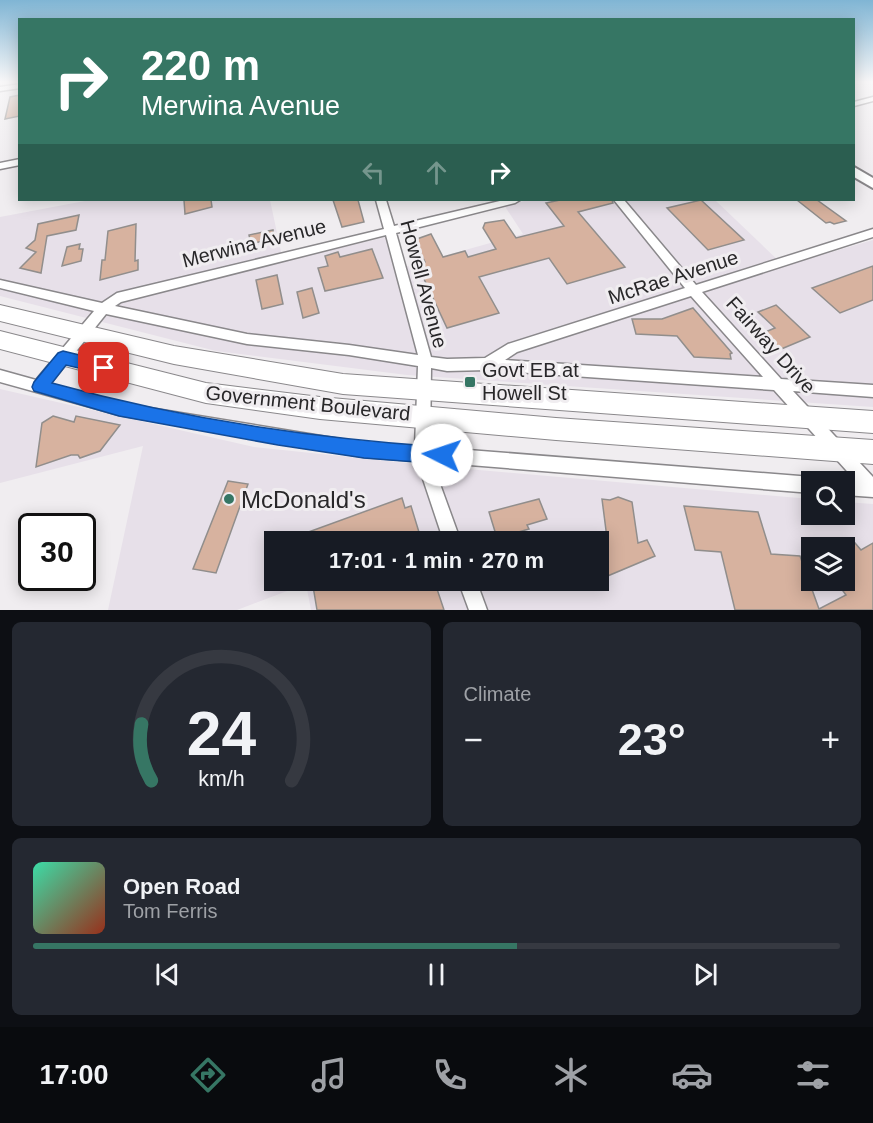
<!DOCTYPE html>
<html lang="en">
<head>
<meta charset="utf-8">
<style>
  body { margin:0; font-family:Arial,sans-serif; background:#242831; color:#f1f3f6; height:100vh; display:flex; flex-direction:column; font-size:22px; white-space:nowrap }
  * { box-sizing:border-box; margin:0 }
  p { font-size:20px; color:#9ea1a6 }
  .icon { flex:none; width:33px; height:33px; fill:none; stroke:currentColor; stroke-width:2; stroke-linecap:round; stroke-linejoin:round }
  .map { position:relative; height:610px; overflow:hidden }
  .panel { display:flex; flex-direction:column; gap:12px; padding:12px; background:#0d0f14; flex:1 }
  .panel>* { flex:none }
  .hud { position:absolute; left:18px; top:18px; width:837px; height:183px; border-radius:0px; box-shadow:0 3px 15px #0003; background:#367664; color:#fff; overflow:hidden }
  .tools { position:absolute; left:801px; top:471px; display:grid; gap:12px }
  .tools a { display:grid; place-items:center; width:54px; height:54px; border-radius:0px; background:#171b24; box-shadow:0 3px 15px #0003; font-size:30px }
  .speed { position:absolute; left:18px; top:513px; display:flex; gap:12px; font-size:30px; font-weight:700; text-align:center }
  .speed>* { display:grid; place-content:center; width:78px; height:78px; border-radius:50%; background:#171b24; box-shadow:0 3px 15px #0003; line-height:1 }
  .speed .limit { border:3px solid #111; border-radius:9px; background:#fff; color:#111 }
  .pin { position:absolute; display:grid; place-items:center; width:51px; height:51px; color:#fff; margin:-26px; border-radius:12px; box-shadow:0 3px 9px #0006 }
  .me { position:absolute; width:66px; margin:-33px; rotate:274deg; stroke-linejoin:round; filter:drop-shadow(0 0 4px #0008) }
  .turn { display:flex; align-items:center; gap:21px; height:126px; padding:0 24px; font-size:27px }
  .turn .icon { width:78px; height:78px; stroke-width:2.5 }
  .turn b { display:block; font-size:42px; line-height:51px }
  .lanes { display:flex; align-items:center; height:57px; padding:0 24px; background:#0003; justify-content:center; gap:30px; direction:ltr }
  .lanes .off { opacity:.35 }
  .big { font-size:45px; font-weight:700; line-height:1.1 }
  .panel .widget { flex:1; display:flex; flex-direction:column; justify-content:center; gap:9px; min-width:0; padding:0 21px; border-radius:9px; background:#242831 }
  .panel .dial { align-items:center; gap:0 }
  .dial svg { height:156px; overflow:visible; fill:none; stroke:#363941; stroke-width:7; stroke-linecap:round; text-anchor:middle }
  .dial text { fill:#f1f3f6; stroke:none }
  .song { display:flex; align-items:center; gap:18px }
  .cover { width:72px; height:72px; border-radius:9px; background:linear-gradient(135deg,hsl(160 70% 55%),hsl(10 70% 35%)) }
  .played { height:6px; border-radius:3px; background:linear-gradient(90deg,#367664 60%,#363941 60%) }
  .keys { display:flex; justify-content:space-around; direction:ltr }
  .heat { display:flex; justify-content:space-between; align-items:center; font-size:33px; direction:ltr }
  .panel .tiles { flex:1; display:grid; gap:12px; grid-template-columns:1fr 1fr }
  .widget:last-child { grid-column:span 2 }
  .trip { position:absolute; left:264px; top:531px; width:345px; height:60px; border-radius:0px; background:#171b24; box-shadow:0 3px 15px #0003; font-weight:700; line-height:60px; text-align:center }
  .tabs { display:flex; height:96px; justify-content:space-around; align-items:center; background:#090b0e; color:#9ea1a6 }
  .tabs .icon { width:42px; height:42px }
  .tabs .selected { color:#367664 }
  .tabs b { font-size:27px; color:#f1f3f6 }
  .map>svg:first-child { display:block }
</style>
</head>
<body>
<div class="map">
<svg width="873" height="610" viewBox="0 0 873 610">
  <rect width="100%" height="100%" fill="#f0edf0"/>
  <g fill="#e7e0e9" fill-rule="evenodd">
    <polygon points="90,200 270,200 283,261 395,235 404,267 523,234 504,205 529,200 611,200 614,203 628,200 715,200 784,266 873,240 873,407 407,375 216,351 0,296 0,217"/>
    <path d="M0,389L254,447L445,467L811,499L812,514H844L845,502L873,504V610H311L306,584L237,610H108L143,446L0,483ZM274,542H598V580H274ZM812,548H844V580H812Z"/>
  </g>
  <g fill="#d7b29f" stroke="#918e8c" stroke-width="1.5">
    <polygon points="20,95 20,116 5,119 10,97"/>
    <polygon points="184,200 211,200 212,207 185,214"/>
    <polygon points="333,200 358,200 364,222 342,227"/>
    <polygon points="560,200 612,200 613,203 578,212 625,267 567,284 549,258 479,277 499,313 447,328 417,264 425,262 414,240 431,234 443,257 465,251 468,257 496,249 483,228 485,223 504,220 516,238 564,226 546,203"/>
    <polygon points="701,200 744,240 708,250 667,208"/>
    <polygon points="797,200 817,200 846,221 834,224 830,222 826,223"/>
    <polygon points="79,215 76,230 47,236 41,273 20,268 36,252 26,248 35,240 38,224"/>
    <polygon points="136,224 135,261 138,260 138,270 100,280 102,260 105,260 108,231"/>
    <polygon points="273,230 274,238 251,244 249,235"/>
    <polygon points="80,244 79,249 83,249 81,261 62,266 67,247"/>
    <polygon points="372,249 383,278 325,291 318,268 328,266 325,256 338,252 340,257"/>
    <polygon points="873,266 873,300 840,313 812,288"/>
    <polygon points="277,275 283,304 262,309 256,280"/>
    <polygon points="312,288 319,313 303,318 297,292"/>
    <polygon points="776,305 810,337 774,352 758,335 775,328 758,312"/>
    <polygon points="693,308 732,353 730,354 731,359 694,357 677,336 636,334 632,319 662,319"/>
    <polygon points="53,416 74,422 76,416 120,425 100,451 80,458 78,455 71,455 36,467 42,423"/>
    <polygon points="228,481 248,484 216,573 193,569"/>
    <polygon points="618,497 632,502 638,543 647,540 655,556 598,580 598,561 607,557 602,548 608,546 602,499 610,500"/>
    <polygon points="402,498 405,508 411,506 422,542 305,542 303,534"/>
    <polygon points="539,499 547,519 527,525 529,529 497,538 489,512"/>
    <polygon points="684,506 758,512 771,554 800,556 819,609 846,595 835,580 844,580 844,548 855,543 861,550 873,543 873,610 735,610 721,552 695,550"/>
    <polygon points="312,580 434,580 444,610 317,610"/>
  </g>
  <g fill="none" stroke-linecap="round" stroke-linejoin="round">
    <g stroke="#8a888b" stroke-width="3">
      <g id="street">
        <polygon points="20,84 20,88 0,91 0,87"/>
        <polygon points="873,97 873,101 854,106 854,102"/>
        <polygon points="20,159 20,165 0,169 0,163"/>
        <path d="M376,200H386L394,226L504,200H520L515,203L396,233L431,357L447,359L485,358L508,344L685,288L614,200H624L696,285L873,229V237L702,292L781,379L873,385V397L793,391L873,477V497L844,495V482L838,481L844,479L855,480L774,390L487,370L447,371L431,368L430,447L812,477L818,482H812V493L432,462L461,542H444L417,461L364,457L119,415L0,382V370L36,380L94,311L0,288V280L102,303L117,293L384,229ZM386,235L418,355L349,345L247,334L115,306L121,302ZM691,296L763,377L505,360L517,352ZM106,314L247,344L349,355L418,366L415,446L364,443L119,403L50,384Z"/>
        <polygon points="458,580 476,580 487,610 469,610"/>
      </g>
    </g>
    <g stroke="#8a888b" stroke-width="4">
      <polygon id="secondary" points="854,167 873,178 873,188 854,177"/>
    </g>
    <g stroke="#8a888b" stroke-width="2">
      <g id="primary">
        <polygon points="0,305 174,346 343,374 873,411 873,433 343,394 174,364 0,321"/>
        <polygon points="0,331 206,383 320,397 556,418 873,440 873,464 556,440 320,419 206,403 0,349"/>
      </g>
    </g>
    <use href="#street" fill="#fff" fill-rule="evenodd"/>
    <use href="#secondary" fill="#fff" fill-rule="evenodd"/>
    <use href="#primary" fill="#fff" fill-rule="evenodd"/>
  </g>
  <linearGradient id="sky" x2="0" y2="1"><stop stop-color="#80b5d4"/><stop offset="0.49" stop-color="#f8f7f8"/><stop offset="1" stop-color="#f8f7f8" stop-opacity="0"/></linearGradient>
  <rect width="873" height="167" fill="url(#sky)"/>
  <path fill="#1a73e8" stroke="#114b97" stroke-width="1.5" d="M63,351L104,361L109,363L112,368L109,372L104,374L66,365L52,383C178,418 311,438 442,447L448,449L450,455L448,461L442,464L364,458L278,445L119,416L34,391L32,387L34,382L58,353Z"/>
  <g fill="#367664" stroke="#f0edf0" stroke-width="2">
    <rect x="464" y="376" width="12" height="12" rx="3"/>
    <circle cx="229" cy="499" r="6"/>
  </g>
  <g text-anchor="middle" dominant-baseline="central" stroke-width="6" stroke-linejoin="round" paint-order="stroke">
    <g font-size="20" fill="#282729" stroke="#f0edf0">
      <text transform="translate(254 243) rotate(-14)">Merwina Avenue</text>
      <text transform="translate(673 277) rotate(-18)">McRae Avenue</text>
      <text transform="translate(424 284) rotate(75)">Howell Avenue</text>
      <text transform="translate(771 345) rotate(48)">Fairway Drive</text>
      <text transform="translate(308 403) rotate(6)">Government Boulevard</text>
    </g>
    <g font-size="20" fill="#282729" stroke="#f0edf0" text-anchor="start">
      <text x="482" y="370">Govt EB at<tspan x="482" dy="23">Howell St</tspan></text>
    </g>
    <g font-size="24" fill="#282729" stroke="#f0edf0" text-anchor="start">
      <text x="241" y="499">McDonald's</text>
    </g>
  </g>
</svg>
<div class="tools">
<a><svg class="icon" aria-label="search" viewBox="0 0 24 24"><circle cx="10" cy="10" r="6"/><path d="M15 15l6 6"/></svg></a>
<a><svg class="icon" aria-label="layers" viewBox="0 0 24 24"><path d="M12 4l9 5-9 5-9-5zM3 14l9 5 9-5"/></svg></a>
</div>
<div class="speed"><div class="limit">30</div></div>
<div class="pin" style="left:104px;top:368px;background:#d93025"><svg class="icon" aria-label="arrive" viewBox="0 0 24 24"><path d="M6 21V4h12l-3 4 3 4H6"/></svg></div>
<svg class="me" style="left:442px;top:455px" viewBox="-20 -20 40 40"><circle r="19" fill="#fff"/><path d="M0-13L10 11 0 6-10 11z" fill="#1a73e8"/></svg>
<div class="trip">17:01 · 1 min · 270 m</div>
<div class="hud">
<div class="turn"><svg class="icon" aria-label="right" viewBox="0 0 24 24"><path d="M7 20v-9h11M14 6l5 5-5 5"/></svg><div><b>220 m</b>Merwina Avenue</div></div>
<div class="lanes"><svg class="icon off" aria-label="left" viewBox="0 0 24 24"><path d="M17 20v-9H6M10 6l-5 5 5 5"/></svg><svg class="icon off" aria-label="ahead" viewBox="0 0 24 24"><path d="M12 20V5M6 11l6-6 6 6"/></svg><svg class="icon" aria-label="right" viewBox="0 0 24 24"><path d="M7 20v-9h11M14 6l5 5-5 5"/></svg></div>
</div>
</div>
<section class="panel">
<div class="tiles">
<div class="widget dial"><svg viewBox="0 0 100 80">
<path d="M14 69A42 42 0 1 1 86 69"/>
<path d="M14 69A42 42 0 0 1 9 40" stroke="#367664"/>
<text x="50" y="56" font-size="32" font-weight="700">24</text>
<text x="50" y="72" font-size="11">km/h</text>
</svg></div>
<div class="widget"><p>Climate</p>
<div class="heat"><a>−</a><b class="big">23°</b><a>+</a></div>
</div>
<div class="widget">
<div class="song"><i class="cover"></i><div><b>Open Road</b><p>Tom Ferris</p></div></div>
<div class="played"></div>
<div class="keys"><svg class="icon" aria-label="previous" viewBox="0 0 24 24"><path d="M18 5L8 12l10 7zM5 5v14"/></svg><svg class="icon" aria-label="pause" viewBox="0 0 24 24"><path d="M8 5v14M16 5v14"/></svg><svg class="icon" aria-label="next" viewBox="0 0 24 24"><path d="M6 5l10 7-10 7zM19 5v14"/></svg></div>
</div>
</div>
</section>
<nav class="tabs">
<b>17:00</b>
<svg class="icon selected" aria-label="directions" viewBox="0 0 24 24"><path d="M12 3l9 9-9 9-9-9zM9 14v-3h6M13 9l2 2-2 2"/></svg>
<svg class="icon" aria-label="music" viewBox="0 0 24 24"><path d="M9 18V5l10-2v13"/><circle cx="6" cy="18" r="3"/><circle cx="16" cy="16" r="3"/></svg>
<svg class="icon" aria-label="phone" viewBox="0 0 24 24"><path d="M5 4h4l2 5-3 2q2 4 5 5l2-3 5 2v4C11 20 4 13 5 4z"/></svg>
<svg class="icon" aria-label="climate" viewBox="0 0 24 24"><path d="M12 3v18M4 7l16 10M4 17L20 7"/></svg>
<svg class="icon" aria-label="car" viewBox="0 0 24 24"><path d="M5 17H2v-5l4-1 3-4h7l3 4 3 1v5h-3M9 17h6M6 11h13"/><circle cx="7" cy="17" r="2"/><circle cx="17" cy="17" r="2"/></svg>
<svg class="icon" aria-label="filters" viewBox="0 0 24 24"><path d="M4 7h16M4 17h16"/><circle cx="9" cy="7" r="2"/><circle cx="15" cy="17" r="2"/></svg>
</nav>
</body>
</html>
